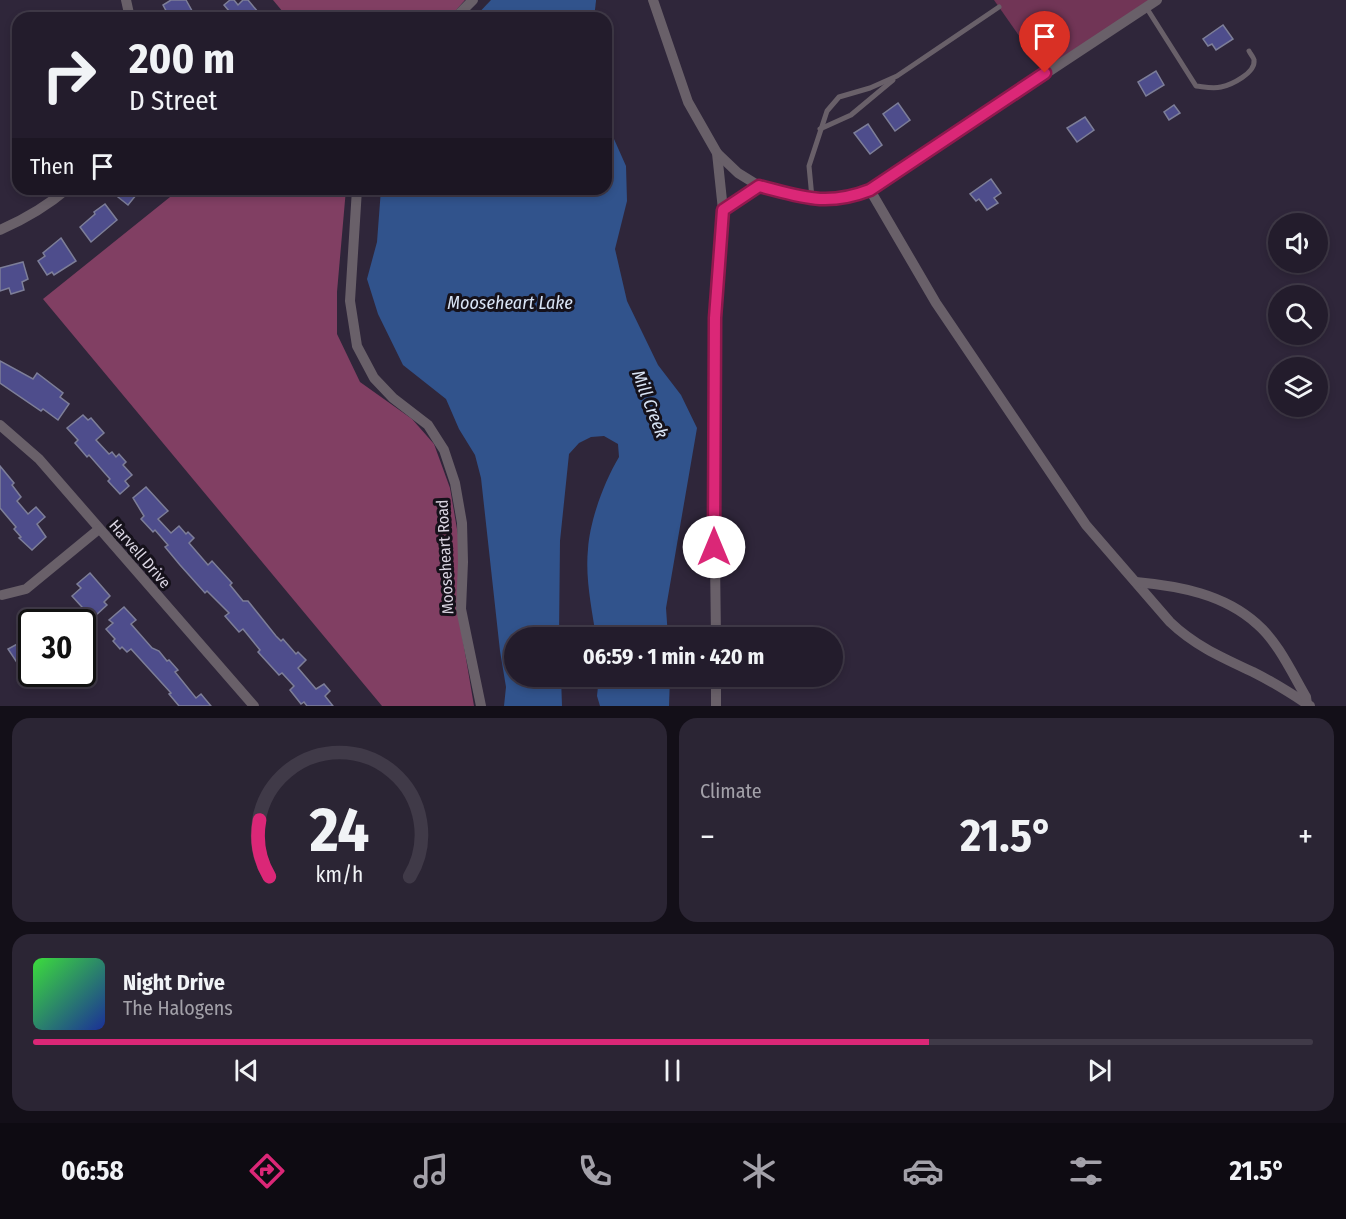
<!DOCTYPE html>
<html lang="en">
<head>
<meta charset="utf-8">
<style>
  body { margin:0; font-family:"Fira Sans Condensed",sans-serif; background:#2b2534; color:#f1f3f6; height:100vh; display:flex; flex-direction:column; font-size:22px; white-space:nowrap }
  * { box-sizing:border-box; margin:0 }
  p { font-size:20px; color:#a3a1a9 }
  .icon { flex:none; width:33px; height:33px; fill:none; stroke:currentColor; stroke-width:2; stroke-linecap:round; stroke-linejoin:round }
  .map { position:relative; height:706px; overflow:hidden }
  .panel { display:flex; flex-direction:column; gap:12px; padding:12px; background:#130f18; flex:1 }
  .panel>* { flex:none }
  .banner { position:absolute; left:12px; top:12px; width:600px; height:183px; border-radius:18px; box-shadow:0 3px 9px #0003,0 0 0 2px #403a48; background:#231c2c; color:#f1f3f6; overflow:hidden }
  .controls { position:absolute; left:1268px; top:213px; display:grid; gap:12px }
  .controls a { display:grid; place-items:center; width:60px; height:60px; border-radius:50%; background:#231c2c; box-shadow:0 3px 9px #0003,0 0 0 2px #403a48; font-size:30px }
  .speed { position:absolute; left:18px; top:609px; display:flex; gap:12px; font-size:30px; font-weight:700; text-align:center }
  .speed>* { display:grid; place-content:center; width:78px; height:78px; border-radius:50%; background:#231c2c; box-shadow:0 3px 9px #0003,0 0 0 2px #403a48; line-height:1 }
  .speed .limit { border:3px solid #111; border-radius:9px; background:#fff; color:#111 }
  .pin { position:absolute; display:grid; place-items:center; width:51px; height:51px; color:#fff; margin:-62px -26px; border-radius:50% 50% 50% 0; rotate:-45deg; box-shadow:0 0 6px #0007 }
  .pin .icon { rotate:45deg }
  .me { position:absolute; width:66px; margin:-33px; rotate:0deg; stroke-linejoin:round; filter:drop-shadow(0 0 4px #0008) }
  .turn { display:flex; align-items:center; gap:21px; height:126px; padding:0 18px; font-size:27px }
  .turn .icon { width:78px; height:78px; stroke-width:2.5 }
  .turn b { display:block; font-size:42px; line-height:51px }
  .then { display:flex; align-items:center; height:57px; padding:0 18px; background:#0003; gap:12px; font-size:22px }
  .big { font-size:45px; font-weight:700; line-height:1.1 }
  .panel .tile { flex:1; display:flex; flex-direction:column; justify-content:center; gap:9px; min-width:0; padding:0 21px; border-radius:18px; background:#2b2534 }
  .panel .dial { align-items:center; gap:0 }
  .dial svg { height:156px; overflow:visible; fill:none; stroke:#403a48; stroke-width:7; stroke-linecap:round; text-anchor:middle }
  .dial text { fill:#f1f3f6; stroke:none }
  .song { display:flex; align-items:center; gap:18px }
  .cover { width:72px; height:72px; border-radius:9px; background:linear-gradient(135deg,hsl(120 70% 55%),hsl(230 70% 35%)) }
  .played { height:6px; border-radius:3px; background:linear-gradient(90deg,#db2777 70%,#403a48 70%) }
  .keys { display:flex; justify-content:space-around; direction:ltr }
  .heat { display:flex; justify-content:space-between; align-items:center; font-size:33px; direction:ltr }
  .panel .tiles { flex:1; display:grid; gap:12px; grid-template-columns:1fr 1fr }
  .tile:last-child { grid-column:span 2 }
  .trip { position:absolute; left:504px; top:627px; width:339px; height:60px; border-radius:30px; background:#231c2c; box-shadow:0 3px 9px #0003,0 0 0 2px #403a48; font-weight:700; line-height:60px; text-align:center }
  .dock { display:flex; height:96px; justify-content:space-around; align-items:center; background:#0e0b12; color:#a3a1a9 }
  .dock .icon { width:42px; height:42px }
  .dock .current { color:#db2777 }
  .dock b { font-size:27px; color:#f1f3f6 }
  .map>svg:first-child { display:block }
</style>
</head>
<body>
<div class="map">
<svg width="1346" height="706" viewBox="0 0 1346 706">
  <rect width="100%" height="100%" fill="#2f263a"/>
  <polygon fill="#713556" points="994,0 1157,0 1045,73"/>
  <g fill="#813f63">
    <polygon points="273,0 465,0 449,18 288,18"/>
    <polygon points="180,189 346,189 337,292 337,334 360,382 412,419 434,444 450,488 458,535 459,617 474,706 382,706 43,299"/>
  </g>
  <g fill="#31538c">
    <polygon points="491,0 596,0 596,1 594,18 474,18"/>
    <path d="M606,121L626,166L627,201L615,249L627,301L658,365L681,395L697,428L666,608L668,637H596C592,609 585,579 588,549C590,520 604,482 619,457L618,444L604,436L591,437L579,443L569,454L560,541L559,637L514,638V676L561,677L562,706H504L506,687L500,651L481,478L475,455L459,429L446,399L403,365L378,314L367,279L377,242L381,189H606Z"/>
    <polygon points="599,677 670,677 669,706 600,706 597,696"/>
  </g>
  <g fill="#4e4d8c" stroke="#7d7e98" stroke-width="1.5">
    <polygon points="171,0 186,0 196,18 170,18 163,5"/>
    <polygon points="230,0 234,0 238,5 243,0 248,0 263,18 235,18 224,5"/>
    <polygon points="1223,25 1233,39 1216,50 1212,44 1208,46 1203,39"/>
    <polygon points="1156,71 1164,85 1146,96 1138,82"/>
    <polygon points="898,103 910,120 895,131 883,114"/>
    <polygon points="1174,105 1180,113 1169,120 1164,112"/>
    <polygon points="1085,117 1094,130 1077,142 1067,128"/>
    <polygon points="868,124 882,145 870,154 854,133"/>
    <polygon points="991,179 1001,193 994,198 998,203 987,210 979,199 976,201 970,194"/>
    <polygon points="108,189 141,189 128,205"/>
    <polygon points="105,204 117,220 91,242 80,227 95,214 94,212"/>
    <polygon points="61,238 76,261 54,275 52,272 47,275 38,261 45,256 43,253"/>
    <polygon points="23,262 28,279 22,282 24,290 11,294 9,288 0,291 0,268"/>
    <polygon points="0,361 33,379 37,373 63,393 60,397 69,404 58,420 43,409 41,411 0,383"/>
    <polygon points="83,415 88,420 91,418 104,433 96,440 109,454 112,452 116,457 119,454 126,462 123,465 132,475 125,481 129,486 120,494 108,481 110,479 89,455 87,457 75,443 78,440 67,428"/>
    <polygon points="0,466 14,483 12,485 21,497 17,501 28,514 36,507 45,517 37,524 46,537 32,550 19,538 21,537 14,529 16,527 0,508"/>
    <polygon points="146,487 168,511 158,519 171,533 179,526 186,534 188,532 194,538 189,543 208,565 212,561 232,583 230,585 243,601 248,601 276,636 281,641 283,639 296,654 298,652 306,660 298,668 316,689 324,684 330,691 325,696 333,706 307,706 304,702 301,704 290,690 294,686 282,673 279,675 258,652 260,650 243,629 239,632 225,616 229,613 207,591 205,593 180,565 165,547 168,545 155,530 153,532 141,519 144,516 133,498"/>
    <polygon points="90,573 110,596 104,602 107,605 95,616 94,614 91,617 72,596 81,588 77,584"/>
    <polygon points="124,607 136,620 131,624 152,648 159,651 167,661 169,660 178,670 175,672 196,698 201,694 211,706 179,706 169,694 171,693 131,649 127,652 122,647 120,649 113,641 115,639 106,629 113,623 109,620"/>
    <polygon points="32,636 32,667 25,671 22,666 20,667 8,649"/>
  </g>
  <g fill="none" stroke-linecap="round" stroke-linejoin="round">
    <g stroke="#696069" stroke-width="5">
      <path d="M1146,7L1196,86C1205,87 1213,89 1221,87C1231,85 1256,73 1254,60C1254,58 1250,53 1249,51"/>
      <polyline points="820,129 851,115 893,80"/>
      <polyline points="812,198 809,166 827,111 839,97 870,88 897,76 999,7"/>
    </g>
    <g stroke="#696069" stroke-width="10">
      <polyline points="126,0 130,18"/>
      <polyline points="653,0 688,102 717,153 723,210 715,318 714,479 716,638"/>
      <polyline points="455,18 473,0"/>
      <polyline points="717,153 738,173 759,186"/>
      <polyline points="357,189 350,301 357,346 374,378 393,398 428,425 444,450 455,483 462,523 463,562 461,609 481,706"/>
      <path d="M870,190L936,303L1086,525L1170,622C1195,646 1223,658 1253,672C1273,682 1292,694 1310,706"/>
      <path d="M723,210L759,186C802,197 826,207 870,190L1157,0"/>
      <path d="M0,230C25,219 46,207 67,189"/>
      <polyline points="0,425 39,459 254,706"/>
      <path d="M1136,582C1179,586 1224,594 1257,624C1278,642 1292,673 1306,697L1307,704"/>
      <polyline points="2,595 26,589 99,529"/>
      <polyline points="716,676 716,706"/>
    </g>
  </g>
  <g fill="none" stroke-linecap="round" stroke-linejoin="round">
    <g stroke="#8e194d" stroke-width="15">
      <path id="route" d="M714,547L715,318L723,210L759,186C802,197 826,207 870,190L1045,73"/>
    </g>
    <use href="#route" stroke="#db2777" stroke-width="10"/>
  </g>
  <g text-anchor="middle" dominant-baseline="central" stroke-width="6" stroke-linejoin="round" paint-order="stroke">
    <g font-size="16" fill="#dad5e2" stroke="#15111a">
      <text transform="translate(140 554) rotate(49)">Harvell Drive</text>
      <text transform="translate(445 557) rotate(-93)">Mooseheart Road</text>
    </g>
    <g font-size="18" font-style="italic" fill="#d9e4f5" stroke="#15111a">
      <text x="510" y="303">Mooseheart Lake</text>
      <text transform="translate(650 404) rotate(69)">Mill Creek</text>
    </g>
  </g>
</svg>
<div class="controls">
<a><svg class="icon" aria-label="sound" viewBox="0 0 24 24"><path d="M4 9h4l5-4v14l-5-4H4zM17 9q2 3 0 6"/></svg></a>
<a><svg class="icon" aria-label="search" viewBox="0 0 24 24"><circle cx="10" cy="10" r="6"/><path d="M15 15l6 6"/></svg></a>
<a><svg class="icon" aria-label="layers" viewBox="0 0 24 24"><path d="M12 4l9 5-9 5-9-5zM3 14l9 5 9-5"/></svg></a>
</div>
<div class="speed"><div class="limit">30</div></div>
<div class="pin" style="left:1045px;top:73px;background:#d93025"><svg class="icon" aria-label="arrive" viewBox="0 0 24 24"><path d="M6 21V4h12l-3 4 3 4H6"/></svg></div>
<svg class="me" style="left:714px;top:547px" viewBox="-20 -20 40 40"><circle r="19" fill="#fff"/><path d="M0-13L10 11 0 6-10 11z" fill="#db2777"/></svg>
<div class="trip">06:59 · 1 min · 420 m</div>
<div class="banner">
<div class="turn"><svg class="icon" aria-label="right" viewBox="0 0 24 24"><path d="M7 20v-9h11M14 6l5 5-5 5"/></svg><div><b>200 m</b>D Street</div></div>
<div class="then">Then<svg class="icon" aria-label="arrive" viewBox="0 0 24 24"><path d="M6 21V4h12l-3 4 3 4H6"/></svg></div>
</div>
</div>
<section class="panel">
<div class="tiles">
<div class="tile dial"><svg viewBox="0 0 100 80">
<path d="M14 69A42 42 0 1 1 86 69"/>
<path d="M14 69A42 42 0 0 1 9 40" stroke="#db2777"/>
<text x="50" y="56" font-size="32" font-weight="700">24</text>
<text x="50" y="72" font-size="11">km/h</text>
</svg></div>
<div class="tile"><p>Climate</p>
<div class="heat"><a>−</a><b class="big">21.5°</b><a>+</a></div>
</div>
<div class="tile">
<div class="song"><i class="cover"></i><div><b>Night Drive</b><p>The Halogens</p></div></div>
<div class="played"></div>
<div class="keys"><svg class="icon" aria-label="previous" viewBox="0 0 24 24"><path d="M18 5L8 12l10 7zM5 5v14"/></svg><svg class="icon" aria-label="pause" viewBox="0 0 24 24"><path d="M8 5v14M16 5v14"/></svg><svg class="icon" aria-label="next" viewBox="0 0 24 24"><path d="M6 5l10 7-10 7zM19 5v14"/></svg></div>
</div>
</div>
</section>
<nav class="dock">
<b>06:58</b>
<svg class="icon current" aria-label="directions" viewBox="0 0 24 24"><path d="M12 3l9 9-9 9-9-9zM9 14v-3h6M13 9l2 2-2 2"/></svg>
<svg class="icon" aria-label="music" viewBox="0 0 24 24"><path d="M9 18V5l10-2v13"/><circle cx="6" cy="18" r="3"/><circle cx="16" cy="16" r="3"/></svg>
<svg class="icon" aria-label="phone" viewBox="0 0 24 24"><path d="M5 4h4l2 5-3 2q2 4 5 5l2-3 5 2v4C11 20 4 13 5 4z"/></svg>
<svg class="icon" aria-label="climate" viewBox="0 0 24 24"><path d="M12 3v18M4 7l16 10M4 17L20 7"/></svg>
<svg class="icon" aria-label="car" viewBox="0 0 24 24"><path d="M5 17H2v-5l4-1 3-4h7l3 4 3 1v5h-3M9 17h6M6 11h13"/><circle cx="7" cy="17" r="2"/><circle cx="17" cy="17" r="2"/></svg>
<svg class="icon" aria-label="filters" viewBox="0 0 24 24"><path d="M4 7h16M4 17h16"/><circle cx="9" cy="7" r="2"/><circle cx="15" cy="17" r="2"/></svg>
<b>21.5°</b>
</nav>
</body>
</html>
